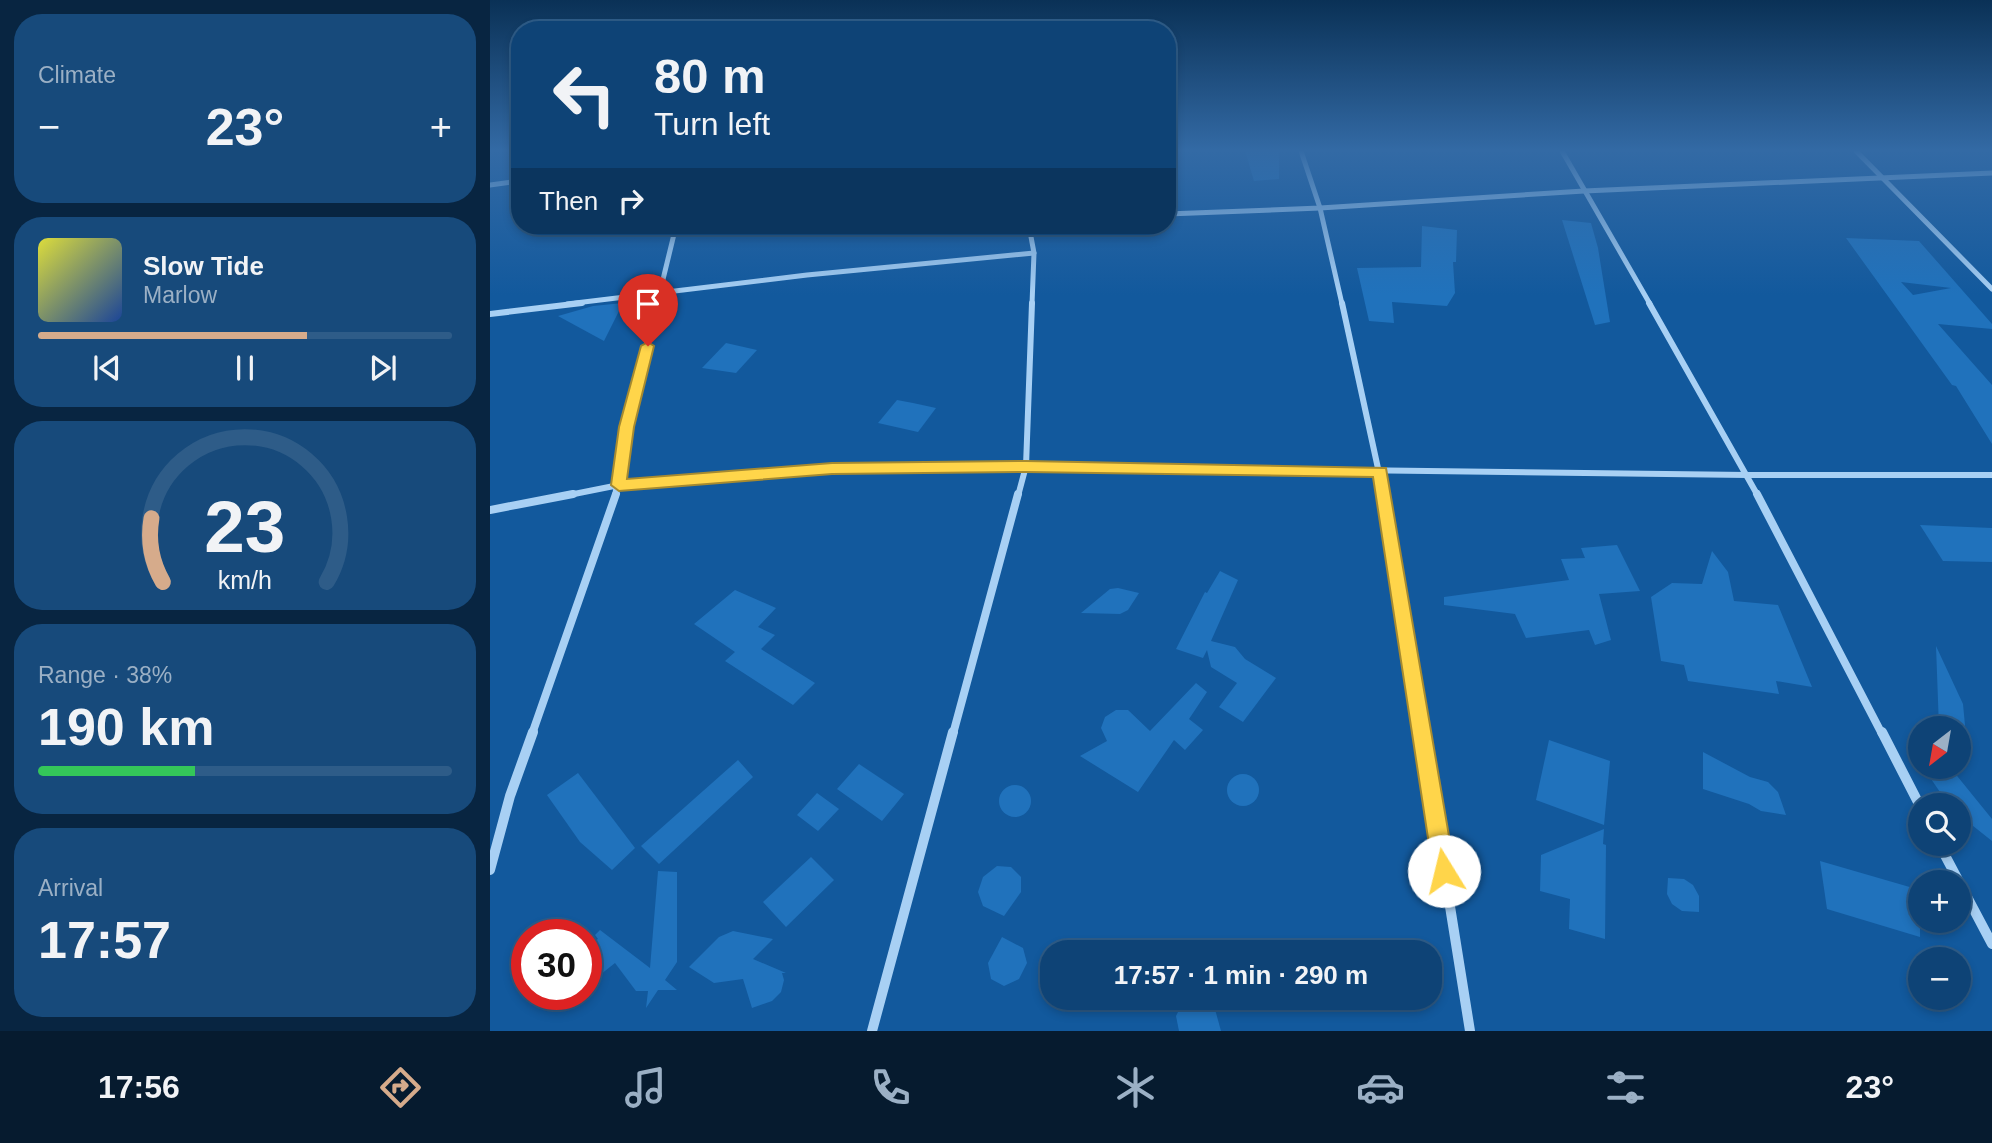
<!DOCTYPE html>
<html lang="en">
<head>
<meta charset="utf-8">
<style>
  body { margin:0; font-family:Helvetica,sans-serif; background:#174a7b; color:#f1f3f6; height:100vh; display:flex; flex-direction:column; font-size:26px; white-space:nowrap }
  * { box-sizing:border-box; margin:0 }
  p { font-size:23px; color:#9bb0c5 }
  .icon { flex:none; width:38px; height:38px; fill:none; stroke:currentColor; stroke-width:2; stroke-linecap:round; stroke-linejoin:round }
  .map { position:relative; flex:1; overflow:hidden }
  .details { display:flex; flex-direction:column; gap:14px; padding:14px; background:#082541; width:490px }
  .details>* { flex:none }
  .banner { position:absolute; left:21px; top:21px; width:665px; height:214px; border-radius:28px; box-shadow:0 4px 10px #0003,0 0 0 2px #2e5c88; background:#0e4376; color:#f1f3f6; overflow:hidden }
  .needle { width:46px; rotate:211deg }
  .fabs { position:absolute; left:1418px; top:716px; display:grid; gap:14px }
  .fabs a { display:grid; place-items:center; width:63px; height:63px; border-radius:50%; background:#0e4376; box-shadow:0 4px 10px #0003,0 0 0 2px #2e5c88; font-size:35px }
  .speed { position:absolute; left:21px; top:919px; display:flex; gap:14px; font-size:35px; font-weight:700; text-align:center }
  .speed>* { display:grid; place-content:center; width:91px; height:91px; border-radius:50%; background:#0e4376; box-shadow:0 4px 10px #0003,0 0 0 2px #2e5c88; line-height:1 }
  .speed .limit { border:10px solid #d22; background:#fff; color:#111 }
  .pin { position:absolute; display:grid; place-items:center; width:60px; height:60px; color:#fff; margin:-72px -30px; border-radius:50% 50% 50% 0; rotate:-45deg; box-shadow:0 0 7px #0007 }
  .pin .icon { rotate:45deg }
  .me { position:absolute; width:77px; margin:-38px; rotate:351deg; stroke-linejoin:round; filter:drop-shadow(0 0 5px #0008) }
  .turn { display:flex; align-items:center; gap:24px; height:147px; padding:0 28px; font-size:32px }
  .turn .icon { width:91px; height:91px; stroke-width:2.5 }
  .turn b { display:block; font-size:49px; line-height:60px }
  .then { display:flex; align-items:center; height:66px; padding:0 28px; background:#0003; gap:14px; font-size:26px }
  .big { font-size:52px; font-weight:800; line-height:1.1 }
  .details .card { flex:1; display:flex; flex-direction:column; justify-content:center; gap:10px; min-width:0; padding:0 24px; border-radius:28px; background:#174a7b }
  .details .dial { align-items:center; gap:0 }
  .dial svg { height:182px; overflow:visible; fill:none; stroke:#2e5c88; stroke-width:7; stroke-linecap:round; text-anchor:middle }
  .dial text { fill:#f1f3f6; stroke:none }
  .song { display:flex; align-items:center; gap:21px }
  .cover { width:84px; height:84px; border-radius:10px; background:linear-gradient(135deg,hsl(60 70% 55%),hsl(220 70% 35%)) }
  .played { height:7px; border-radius:4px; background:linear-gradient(90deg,#d6ab8b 65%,#2e5c88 65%) }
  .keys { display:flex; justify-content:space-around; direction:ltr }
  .heat { display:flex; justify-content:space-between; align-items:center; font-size:38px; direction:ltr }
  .charge { height:10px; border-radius:5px; background:linear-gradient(90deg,#34c759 38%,#2e5c88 0) }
  .trip { position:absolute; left:550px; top:940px; width:402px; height:70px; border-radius:28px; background:#0e4376; box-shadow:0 4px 10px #0003,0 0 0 2px #2e5c88; font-weight:800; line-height:70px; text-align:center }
  .dock { display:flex; height:112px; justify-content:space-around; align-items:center; background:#061b2f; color:#9bb0c5 }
  .dock .icon { width:49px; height:49px }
  .dock .current { color:#d6ab8b }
  .dock b { font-size:32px; color:#f1f3f6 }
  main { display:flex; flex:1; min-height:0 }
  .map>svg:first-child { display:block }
</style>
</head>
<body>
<main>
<section class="details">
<div class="card"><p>Climate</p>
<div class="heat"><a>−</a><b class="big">23°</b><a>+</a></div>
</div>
<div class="card">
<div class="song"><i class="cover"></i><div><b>Slow Tide</b><p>Marlow</p></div></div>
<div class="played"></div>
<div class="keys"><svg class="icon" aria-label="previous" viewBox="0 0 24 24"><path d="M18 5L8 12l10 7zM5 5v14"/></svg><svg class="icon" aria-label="pause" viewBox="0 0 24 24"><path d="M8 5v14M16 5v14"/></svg><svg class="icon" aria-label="next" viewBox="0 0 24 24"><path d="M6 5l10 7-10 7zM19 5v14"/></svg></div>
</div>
<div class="card dial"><svg viewBox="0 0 100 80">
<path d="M14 69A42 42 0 1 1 86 69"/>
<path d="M14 69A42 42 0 0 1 9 41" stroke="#d6ab8b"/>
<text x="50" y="56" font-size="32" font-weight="700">23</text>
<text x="50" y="72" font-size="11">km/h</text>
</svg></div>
<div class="card"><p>Range · 38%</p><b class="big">190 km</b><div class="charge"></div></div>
<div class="card"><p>Arrival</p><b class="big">17:57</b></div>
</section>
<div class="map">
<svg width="1502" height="1031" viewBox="0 0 1502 1031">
  <rect width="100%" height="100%" fill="#12599d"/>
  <g fill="#2072bc" fill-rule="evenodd">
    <polygon points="755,151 789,151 789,179 764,181"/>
    <polygon points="1072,220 1101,223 1108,248 1120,322 1105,325"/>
    <polygon points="932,226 967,230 966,262 963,262 965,293 957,306 902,302 904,323 879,321 867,268 931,267"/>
    <path d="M1356,238L1429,241L1502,324V329L1448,324L1502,385V444L1466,386L1462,385ZM1411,282L1461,288L1423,295Z"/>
    <polygon points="133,303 114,341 68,316 103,306"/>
    <polygon points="236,343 267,350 246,373 212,368"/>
    <polygon points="407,400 423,403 446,408 428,432 388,423"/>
    <polygon points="1430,525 1502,528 1502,562 1453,561"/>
    <polygon points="1127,545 1150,591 1109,594 1121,640 1105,645 1099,630 1036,638 1025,614 954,605 954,597 1079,580 1071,559 1095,558 1091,548"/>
    <polygon points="1222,551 1238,572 1244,601 1288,605 1322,687 1286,681 1289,694 1198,681 1194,665 1171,661 1161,597 1182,583 1212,584"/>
    <polygon points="730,571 748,580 721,641 745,647 755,659 786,678 753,722 729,707 747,683 721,667 717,650 713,658 686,649 715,592 717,593"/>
    <polygon points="628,588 649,593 638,610 630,614 591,613 620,589"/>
    <polygon points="245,590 286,608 268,627 285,635 271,649 325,683 303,705 235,661 245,652 204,624"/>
    <polygon points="1446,646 1473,704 1477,747 1468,744 1468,728 1449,728"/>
    <polygon points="706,683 717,692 699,719 713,730 695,750 684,740 648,792 590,756 617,741 611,728 615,717 626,710 638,710 660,731"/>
    <polygon points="1059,740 1120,761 1114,825 1046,800"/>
    <polygon points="1213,752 1260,777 1278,782 1288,792 1296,815 1271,811 1259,804 1213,789"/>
    <polygon points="248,760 263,777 169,864 151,846"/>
    <polygon points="369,764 414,794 392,821 347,789"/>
    <polygon points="1432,766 1459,766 1502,819 1502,841 1468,814 1468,805 1459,805"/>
    <polygon points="88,773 145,848 122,870 90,842 57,795"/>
    <circle cx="753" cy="790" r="16"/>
    <circle cx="525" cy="801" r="16"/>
    <polygon points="327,793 349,809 328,831 307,815"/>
    <polygon points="1114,829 1113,844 1116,845 1115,939 1079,929 1080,899 1050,891 1051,855"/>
    <polygon points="321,857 344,880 296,927 273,902"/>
    <polygon points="1330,861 1430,890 1430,937 1337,909"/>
    <polygon points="507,866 521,867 531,877 531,892 514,916 493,906 488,892 493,877"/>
    <polygon points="168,871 187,872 187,962 175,980 187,990 168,990 156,1008 158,991 146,991 125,963 96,986 96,946 108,939 105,935 110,930 160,968"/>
    <polygon points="1178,878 1194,879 1203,885 1209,896 1209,912 1192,911 1182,904 1177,894"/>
    <polygon points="243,931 283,939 263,959 296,973 292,973 294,980 291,992 282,1001 262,1008 253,979 224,983 199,967 229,937"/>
    <polygon points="512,937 533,948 537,963 529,979 514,986 501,979 498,963"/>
    <polygon points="695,998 715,998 723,1002 731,1031 689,1031 686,1016"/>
  </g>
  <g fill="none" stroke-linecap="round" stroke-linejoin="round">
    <g stroke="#a8d0f4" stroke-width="5">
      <polyline points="811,151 830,208 852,304"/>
      <polyline points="1072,151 1160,304"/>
      <polyline points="1366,151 1502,289"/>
      <polyline points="0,185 30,181"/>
      <polyline points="677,214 830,208 1094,191 1502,173"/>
      <polyline points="539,226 544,253 542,304"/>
      <polyline points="77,304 317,275 544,253"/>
      <polyline points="167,304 186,226"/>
    </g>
    <g stroke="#a8d0f4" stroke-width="6">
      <polyline points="852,303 894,496"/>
      <polyline points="1159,303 1268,496"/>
      <polyline points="0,314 92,303"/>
      <polyline points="74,496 129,485 342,468 536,466 1257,475 1502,475"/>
      <polyline points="125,496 137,427 167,303"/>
      <polyline points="528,496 536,466 542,303"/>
    </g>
    <g stroke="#a8d0f4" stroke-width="8">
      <polyline points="894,494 932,734"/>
      <polyline points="1267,494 1392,734"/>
      <polyline points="0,510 83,494"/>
      <polyline points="42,734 126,494"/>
      <polyline points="463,734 528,494"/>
    </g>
    <g stroke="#a8d0f4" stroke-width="10">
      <polyline points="932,732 980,1031"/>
      <polyline points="1392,732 1430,806"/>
      <polyline points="1449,844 1502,944"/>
      <polyline points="0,870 20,796 43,732"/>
      <polyline points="382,1031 463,732"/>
    </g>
  </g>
  <linearGradient id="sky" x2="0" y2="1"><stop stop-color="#0a3156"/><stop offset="0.51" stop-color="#336aa5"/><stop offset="1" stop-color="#336aa5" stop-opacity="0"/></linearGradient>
  <rect width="1502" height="295" fill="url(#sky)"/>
  <polygon fill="#ffd54a" stroke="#a68a30" stroke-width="2" points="158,342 164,346 144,427 137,479 342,463 536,461 896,468 965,871 962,879 954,882 947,879 943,871 883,477 536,472 342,474 129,491 121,485 129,427 151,346"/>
</svg>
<div class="fabs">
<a><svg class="needle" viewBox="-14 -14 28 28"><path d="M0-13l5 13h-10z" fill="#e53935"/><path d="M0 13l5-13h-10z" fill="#9bb0c5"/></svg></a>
<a><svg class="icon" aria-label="search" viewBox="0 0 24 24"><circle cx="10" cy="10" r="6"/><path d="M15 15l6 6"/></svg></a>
<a>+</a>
<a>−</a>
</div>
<div class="speed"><div class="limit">30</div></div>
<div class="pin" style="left:158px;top:346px;background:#d93025"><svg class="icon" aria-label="arrive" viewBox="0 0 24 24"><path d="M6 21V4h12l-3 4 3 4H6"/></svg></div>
<svg class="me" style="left:954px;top:871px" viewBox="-20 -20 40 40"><circle r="19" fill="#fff"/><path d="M0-13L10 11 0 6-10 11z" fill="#ffd54a"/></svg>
<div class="trip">17:57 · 1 min · 290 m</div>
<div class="banner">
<div class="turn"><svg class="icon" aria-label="left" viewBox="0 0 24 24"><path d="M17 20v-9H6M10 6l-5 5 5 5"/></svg><div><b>80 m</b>Turn left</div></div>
<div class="then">Then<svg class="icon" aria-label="right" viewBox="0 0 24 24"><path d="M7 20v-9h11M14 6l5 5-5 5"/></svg></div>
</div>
</div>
</main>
<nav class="dock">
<b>17:56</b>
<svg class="icon current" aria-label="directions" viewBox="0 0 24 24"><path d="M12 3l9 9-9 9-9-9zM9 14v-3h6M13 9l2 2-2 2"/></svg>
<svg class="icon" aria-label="music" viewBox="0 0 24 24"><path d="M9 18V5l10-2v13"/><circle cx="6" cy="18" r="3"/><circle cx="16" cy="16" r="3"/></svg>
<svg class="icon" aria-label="phone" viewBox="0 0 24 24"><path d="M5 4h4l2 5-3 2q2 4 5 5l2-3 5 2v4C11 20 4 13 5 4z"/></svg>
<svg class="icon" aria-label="climate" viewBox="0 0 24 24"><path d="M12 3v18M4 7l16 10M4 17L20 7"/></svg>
<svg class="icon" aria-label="car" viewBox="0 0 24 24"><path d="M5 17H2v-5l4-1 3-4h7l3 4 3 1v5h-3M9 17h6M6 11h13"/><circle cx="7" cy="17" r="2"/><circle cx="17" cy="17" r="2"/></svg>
<svg class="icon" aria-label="filters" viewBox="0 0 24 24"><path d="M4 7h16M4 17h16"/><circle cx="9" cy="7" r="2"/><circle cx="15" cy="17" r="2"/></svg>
<b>23°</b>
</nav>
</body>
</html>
